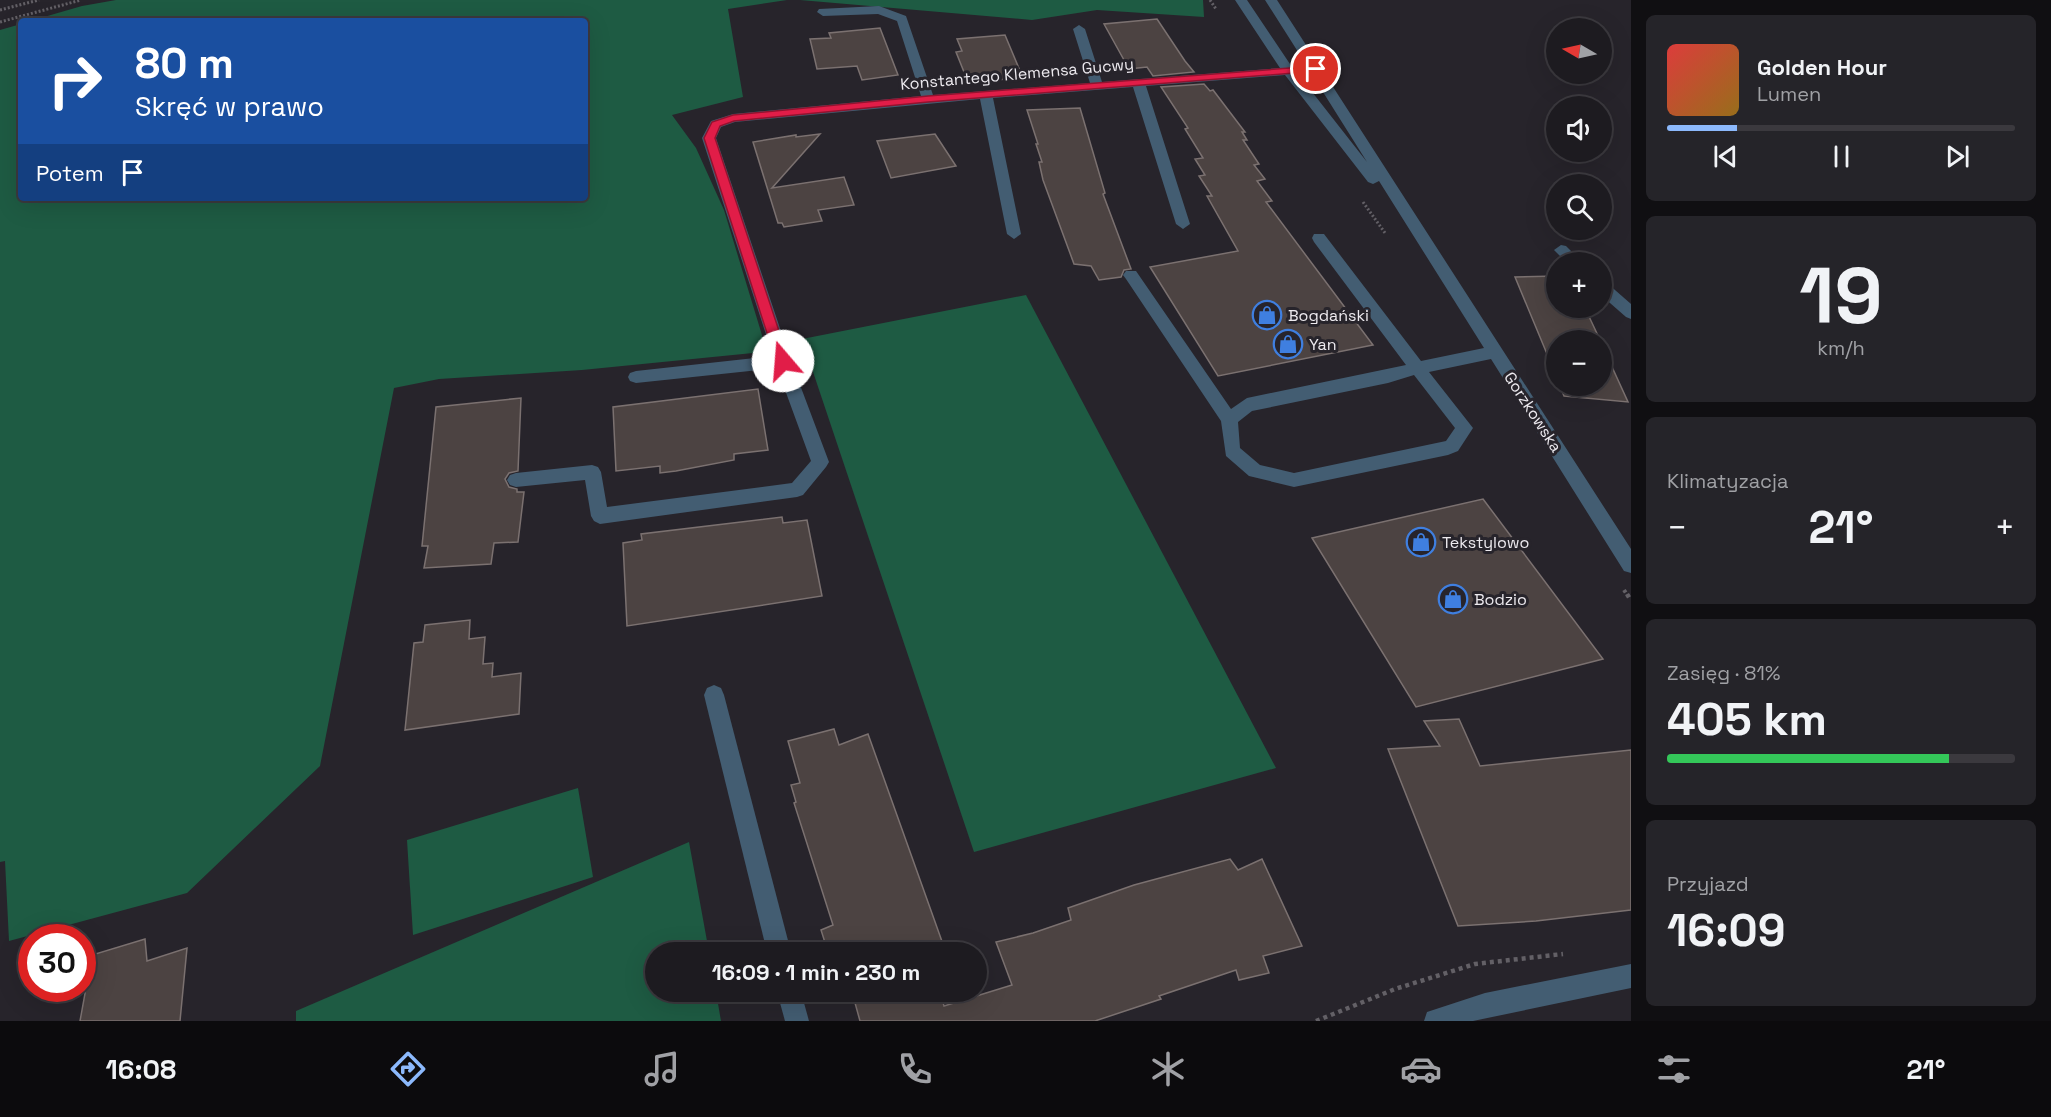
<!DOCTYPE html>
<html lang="pl">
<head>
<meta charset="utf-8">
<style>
  body { margin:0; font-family:"Space Grotesk",sans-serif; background:#252429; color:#f1f3f6; height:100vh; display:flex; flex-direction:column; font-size:22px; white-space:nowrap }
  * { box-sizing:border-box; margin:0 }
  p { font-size:20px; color:#a0a1a5 }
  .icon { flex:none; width:33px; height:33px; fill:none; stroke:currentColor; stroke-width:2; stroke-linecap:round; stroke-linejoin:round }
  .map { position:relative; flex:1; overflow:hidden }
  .sheet { display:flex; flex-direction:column; gap:15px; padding:15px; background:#100f12; width:420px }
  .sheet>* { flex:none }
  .top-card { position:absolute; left:18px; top:18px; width:570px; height:183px; border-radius:6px; box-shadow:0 6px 24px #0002,0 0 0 2px #3b393e; background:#1a4fa0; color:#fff; overflow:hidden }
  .needle { width:39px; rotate:279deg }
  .controls { position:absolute; left:1546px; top:18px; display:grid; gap:12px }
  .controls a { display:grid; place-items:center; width:66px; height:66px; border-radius:50%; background:#1d1b20; box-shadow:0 6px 24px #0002,0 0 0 2px #3b393e; font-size:30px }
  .speed { position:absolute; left:18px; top:924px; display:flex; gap:12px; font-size:30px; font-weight:700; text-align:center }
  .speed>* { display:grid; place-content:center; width:78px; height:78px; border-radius:50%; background:#1d1b20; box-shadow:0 6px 24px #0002,0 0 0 2px #3b393e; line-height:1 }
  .speed .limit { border:9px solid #d22; background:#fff; color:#111 }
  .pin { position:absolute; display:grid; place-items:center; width:51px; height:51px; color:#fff; margin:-26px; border:3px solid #fff; border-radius:50%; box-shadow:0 2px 6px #0007 }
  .me { position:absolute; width:66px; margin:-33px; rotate:342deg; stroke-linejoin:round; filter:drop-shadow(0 0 4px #0008) }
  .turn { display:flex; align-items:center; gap:21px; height:126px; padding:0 18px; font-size:27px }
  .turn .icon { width:78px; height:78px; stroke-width:2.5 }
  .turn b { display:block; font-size:42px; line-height:51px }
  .then { display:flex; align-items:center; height:57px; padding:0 18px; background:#0003; gap:12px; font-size:22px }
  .big { font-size:45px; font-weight:700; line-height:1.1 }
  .sheet .tile { flex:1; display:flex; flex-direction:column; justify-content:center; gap:9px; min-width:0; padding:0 21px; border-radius:9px; background:#252429 }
  .sheet .dial { align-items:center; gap:0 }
  .dial b { font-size:78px; line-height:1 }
  .song { display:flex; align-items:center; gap:18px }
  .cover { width:72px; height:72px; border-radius:9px; background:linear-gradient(135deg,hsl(0 70% 55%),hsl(40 70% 35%)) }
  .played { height:6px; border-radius:3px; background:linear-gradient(90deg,#8cb9fc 20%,#3b393e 20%) }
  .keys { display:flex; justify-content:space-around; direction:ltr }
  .heat { display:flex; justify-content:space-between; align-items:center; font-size:33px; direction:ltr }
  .charge { height:9px; border-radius:4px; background:linear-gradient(90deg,#34c759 81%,#3b393e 0) }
  .trip { position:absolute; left:645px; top:942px; width:342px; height:60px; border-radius:30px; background:#1d1b20; box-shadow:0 6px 24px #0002,0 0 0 2px #3b393e; font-weight:700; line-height:60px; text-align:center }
  .menu { display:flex; height:96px; justify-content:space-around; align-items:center; background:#0c0b0d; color:#a0a1a5 }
  .menu .icon { width:42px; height:42px }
  .menu .active { color:#8cb9fc }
  .menu b { font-size:27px; color:#f1f3f6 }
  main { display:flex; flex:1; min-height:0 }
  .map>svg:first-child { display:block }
</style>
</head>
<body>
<main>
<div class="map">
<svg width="1631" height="1021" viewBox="0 0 1631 1021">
  <rect width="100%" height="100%" fill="#27242b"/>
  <g fill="#1e5b43">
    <polygon points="116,0 787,0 728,9 743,97 672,115 696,148 724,210 765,345 753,353 582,370 439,379 394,388 320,766 187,893 9,941 5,861 0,862 0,30 21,24 21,198 585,198 585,21 30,21 82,6"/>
    <polygon points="800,0 1203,0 1204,17 1097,10 1032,20"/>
    <polygon points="1026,295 1276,768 974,852 802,339"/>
    <polygon points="578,788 593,877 413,935 407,840"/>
    <polygon points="689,842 709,952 656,952 656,992 716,992 721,1021 296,1021 296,1011"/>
  </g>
  <g fill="#4c4342" stroke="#7b7170" stroke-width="1.5">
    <polygon points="1157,19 1185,61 1194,72 1153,76 1147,67 1129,69 1104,24"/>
    <polygon points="880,28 898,75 862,80 857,66 817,69 810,39 831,38 829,33"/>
    <polygon points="1005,35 1023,78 968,82 956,52 962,51 957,39"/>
    <polygon points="1204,84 1210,91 1213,90 1245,132 1242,132 1247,140 1243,140 1259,164 1254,165 1265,179 1257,181 1272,201 1266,202 1373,345 1218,376 1150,267 1238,251 1207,196 1212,196 1199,176 1205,175 1195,159 1203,158 1185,129 1188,128 1161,87"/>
    <polygon points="1080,108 1105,193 1103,194 1131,269 1124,270 1121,277 1099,280 1091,266 1074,264 1043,180 1039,162 1042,162 1036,144 1038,144 1027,110"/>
    <polygon points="820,134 772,188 844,177 854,205 818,210 822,221 784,227 782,223 778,223 753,142 796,135 796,137"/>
    <polygon points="935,134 956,166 891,178 877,141"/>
    <polygon points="1557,276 1557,308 1585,308 1600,340 1557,340 1557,378 1515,277"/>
    <polygon points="1602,345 1628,402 1564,396 1560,386 1602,386"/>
    <polygon points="758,389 768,450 734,454 734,460 676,471 660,473 660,466 616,471 613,407"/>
    <polygon points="521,398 518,471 509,473 505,479 509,487 517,489 517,492 524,492 518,542 494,543 491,564 424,568 428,546 422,546 436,407"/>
    <polygon points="1483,499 1603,659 1416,707 1312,538"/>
    <polygon points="782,517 783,523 807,520 822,596 627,626 623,543 642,540 641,534"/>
    <polygon points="470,620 469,639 485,637 483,664 493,663 492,677 521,673 519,714 405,730 414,643 423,642 425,625"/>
    <polygon points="1459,719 1480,766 1631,750 1631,910 1536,921 1458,926 1388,749 1440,746 1424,721"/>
    <polygon points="834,729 839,745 868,734 944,947 938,952 828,952 821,930 833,925 794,803 796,802 791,785 800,783 788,741"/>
    <polygon points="1230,859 1238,870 1262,859 1302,946 1263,956 1269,973 1239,980 1236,970 1159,996 1161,999 1095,1021 860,1021 852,992 940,992 944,1006 1012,985 996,942 1033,933 1071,920 1068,908 1134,885"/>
    <polygon points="145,939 147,961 187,948 180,1021 80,1021 92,955"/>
  </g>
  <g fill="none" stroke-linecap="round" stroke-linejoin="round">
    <g stroke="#636066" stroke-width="3" stroke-dasharray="2 2" stroke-linecap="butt">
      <polyline points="1210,0 1216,9"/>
      <polyline points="0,10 39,0"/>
      <polyline points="0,22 81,0"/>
      <polyline points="1363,202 1385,233"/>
    </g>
    <polyline stroke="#636066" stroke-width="4" stroke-dasharray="3 3" stroke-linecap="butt" points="1624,590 1628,596"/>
    <g stroke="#636066" stroke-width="4.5" stroke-dasharray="4 4" stroke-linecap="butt">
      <polyline points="1627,594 1631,601"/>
      <polyline points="1316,1021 1395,989 1475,964 1563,954"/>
    </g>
    <g fill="#435d72" fill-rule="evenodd">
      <path d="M1235,0H1247L1292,67L1307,66L1265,0H1277L1631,549V573L1624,571L1491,359L1429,372L1473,428L1458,451L1448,455L1294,487L1249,476L1226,456L1221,421L1126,279L1123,275L1126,271H1136L1231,409L1247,398L1406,365L1314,242L1312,238L1314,234H1324L1421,361L1484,348L1379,181L1373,184L1368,182L1285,75L1146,86L1190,224L1183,229L1176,224L1133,87L993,98L1021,234L1014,239L1007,234L980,99L735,122L721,127L716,138L791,361L829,462L826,467L803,495L797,497L600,524L594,521L591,516L585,480L516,487L510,485L507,480L510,475L516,473L592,465L598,467L601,472L607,507L792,483L811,461L777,368L636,383L630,381L628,377L630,373L636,371L773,356L702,138L711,121L733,114L921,96L897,21L878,14L823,16L817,12L819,9L879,6L906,16L933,95L1090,83L1073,29L1079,25L1085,29L1102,82L1280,68ZM1311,73L1367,162L1298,74ZM1414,375L1455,428L1446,441L1294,473L1260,465L1240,448L1238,422L1252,411L1388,383Z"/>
      <polygon points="1561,245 1566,246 1582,262 1566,262 1554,250"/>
      <polygon points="1602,282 1607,283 1631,304 1631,319 1626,317 1602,296"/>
      <polygon points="714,685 721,688 724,695 791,952 767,952 704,695 707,688"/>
      <polygon points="1631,964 1631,988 1473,1021 1424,1021 1427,1012 1485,993"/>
      <polygon points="777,992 801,992 809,1021 785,1021"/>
    </g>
  </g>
  <polygon fill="#e11d48" stroke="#92132f" stroke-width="1.5" points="1316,66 1321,69 1319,71 928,102 734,121 720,126 715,138 789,361 783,366 776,361 704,138 712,122 733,115 928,96"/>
  <defs>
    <g id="shop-ring" transform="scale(1.5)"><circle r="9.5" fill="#27242b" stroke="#3f7fe0" stroke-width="1.5"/><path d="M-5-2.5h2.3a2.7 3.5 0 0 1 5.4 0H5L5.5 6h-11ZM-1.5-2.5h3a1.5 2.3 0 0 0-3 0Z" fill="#3f7fe0"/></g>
  </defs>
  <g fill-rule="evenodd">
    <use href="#shop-ring" x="1267" y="315"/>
    <use href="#shop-ring" x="1288" y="344"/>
    <use href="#shop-ring" x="1421" y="542"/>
    <use href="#shop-ring" x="1453" y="599"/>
  </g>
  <g text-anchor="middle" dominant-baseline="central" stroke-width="6" stroke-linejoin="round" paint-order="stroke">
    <g font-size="16" fill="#edeaef" stroke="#27242b">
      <text transform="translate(1017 74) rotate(-5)">Konstantego Klemensa Gucwy</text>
      <text transform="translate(1533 412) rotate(57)">Gorzkowska</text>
    </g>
    <g font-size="16" fill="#edeaef" stroke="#27242b" text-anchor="start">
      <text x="1288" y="315">Bogdański</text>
      <text x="1309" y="344">Yan</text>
      <text x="1442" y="542">Tekstylowo</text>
      <text x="1474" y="599">Bodzio</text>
    </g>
  </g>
</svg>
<div class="controls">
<a><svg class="needle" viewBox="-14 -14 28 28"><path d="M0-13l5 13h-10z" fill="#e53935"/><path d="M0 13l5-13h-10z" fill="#a0a1a5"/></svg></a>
<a><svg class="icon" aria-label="sound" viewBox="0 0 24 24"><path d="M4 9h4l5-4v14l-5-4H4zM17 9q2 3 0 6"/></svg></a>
<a><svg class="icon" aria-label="search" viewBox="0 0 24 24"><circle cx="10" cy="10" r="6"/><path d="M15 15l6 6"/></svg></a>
<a>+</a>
<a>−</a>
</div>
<div class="speed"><div class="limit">30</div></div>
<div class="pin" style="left:1316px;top:69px;background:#d93025"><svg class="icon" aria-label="arrive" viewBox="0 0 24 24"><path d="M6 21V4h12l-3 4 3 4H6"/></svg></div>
<svg class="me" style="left:783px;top:361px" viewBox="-20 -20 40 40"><circle r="19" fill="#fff"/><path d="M0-13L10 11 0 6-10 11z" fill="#e11d48"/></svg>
<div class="trip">16:09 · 1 min · 230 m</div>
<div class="top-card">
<div class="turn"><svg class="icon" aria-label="right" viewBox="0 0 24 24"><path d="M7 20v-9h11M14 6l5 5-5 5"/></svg><div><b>80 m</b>Skręć w prawo</div></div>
<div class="then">Potem<svg class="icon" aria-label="arrive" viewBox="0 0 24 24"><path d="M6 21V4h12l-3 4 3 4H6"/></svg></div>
</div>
</div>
<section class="sheet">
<div class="tile">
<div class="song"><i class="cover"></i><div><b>Golden Hour</b><p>Lumen</p></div></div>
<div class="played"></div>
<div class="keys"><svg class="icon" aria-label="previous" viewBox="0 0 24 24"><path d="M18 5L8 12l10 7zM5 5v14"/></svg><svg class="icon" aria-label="pause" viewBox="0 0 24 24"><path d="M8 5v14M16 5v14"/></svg><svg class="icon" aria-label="next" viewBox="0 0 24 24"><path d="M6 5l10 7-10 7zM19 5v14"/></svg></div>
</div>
<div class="tile dial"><b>19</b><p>km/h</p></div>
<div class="tile"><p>Klimatyzacja</p>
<div class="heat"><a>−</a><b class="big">21°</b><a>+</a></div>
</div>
<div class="tile"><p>Zasięg · 81%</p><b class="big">405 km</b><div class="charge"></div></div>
<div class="tile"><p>Przyjazd</p><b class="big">16:09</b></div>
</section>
</main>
<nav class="menu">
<b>16:08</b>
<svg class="icon active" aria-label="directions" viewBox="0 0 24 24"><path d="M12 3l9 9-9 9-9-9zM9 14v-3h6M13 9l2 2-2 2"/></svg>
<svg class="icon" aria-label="music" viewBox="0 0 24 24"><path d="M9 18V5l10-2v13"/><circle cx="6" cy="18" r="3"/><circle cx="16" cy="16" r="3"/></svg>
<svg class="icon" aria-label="phone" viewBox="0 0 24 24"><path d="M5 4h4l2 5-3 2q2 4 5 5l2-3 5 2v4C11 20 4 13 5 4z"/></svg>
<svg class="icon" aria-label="climate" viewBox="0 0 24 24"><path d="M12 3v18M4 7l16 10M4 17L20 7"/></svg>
<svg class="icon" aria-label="car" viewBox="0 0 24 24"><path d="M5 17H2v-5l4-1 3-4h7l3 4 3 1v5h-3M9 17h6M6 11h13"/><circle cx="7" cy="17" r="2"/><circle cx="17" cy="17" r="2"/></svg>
<svg class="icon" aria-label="filters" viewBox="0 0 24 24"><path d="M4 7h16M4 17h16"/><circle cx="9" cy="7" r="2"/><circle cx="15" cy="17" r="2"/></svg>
<b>21°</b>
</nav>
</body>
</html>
